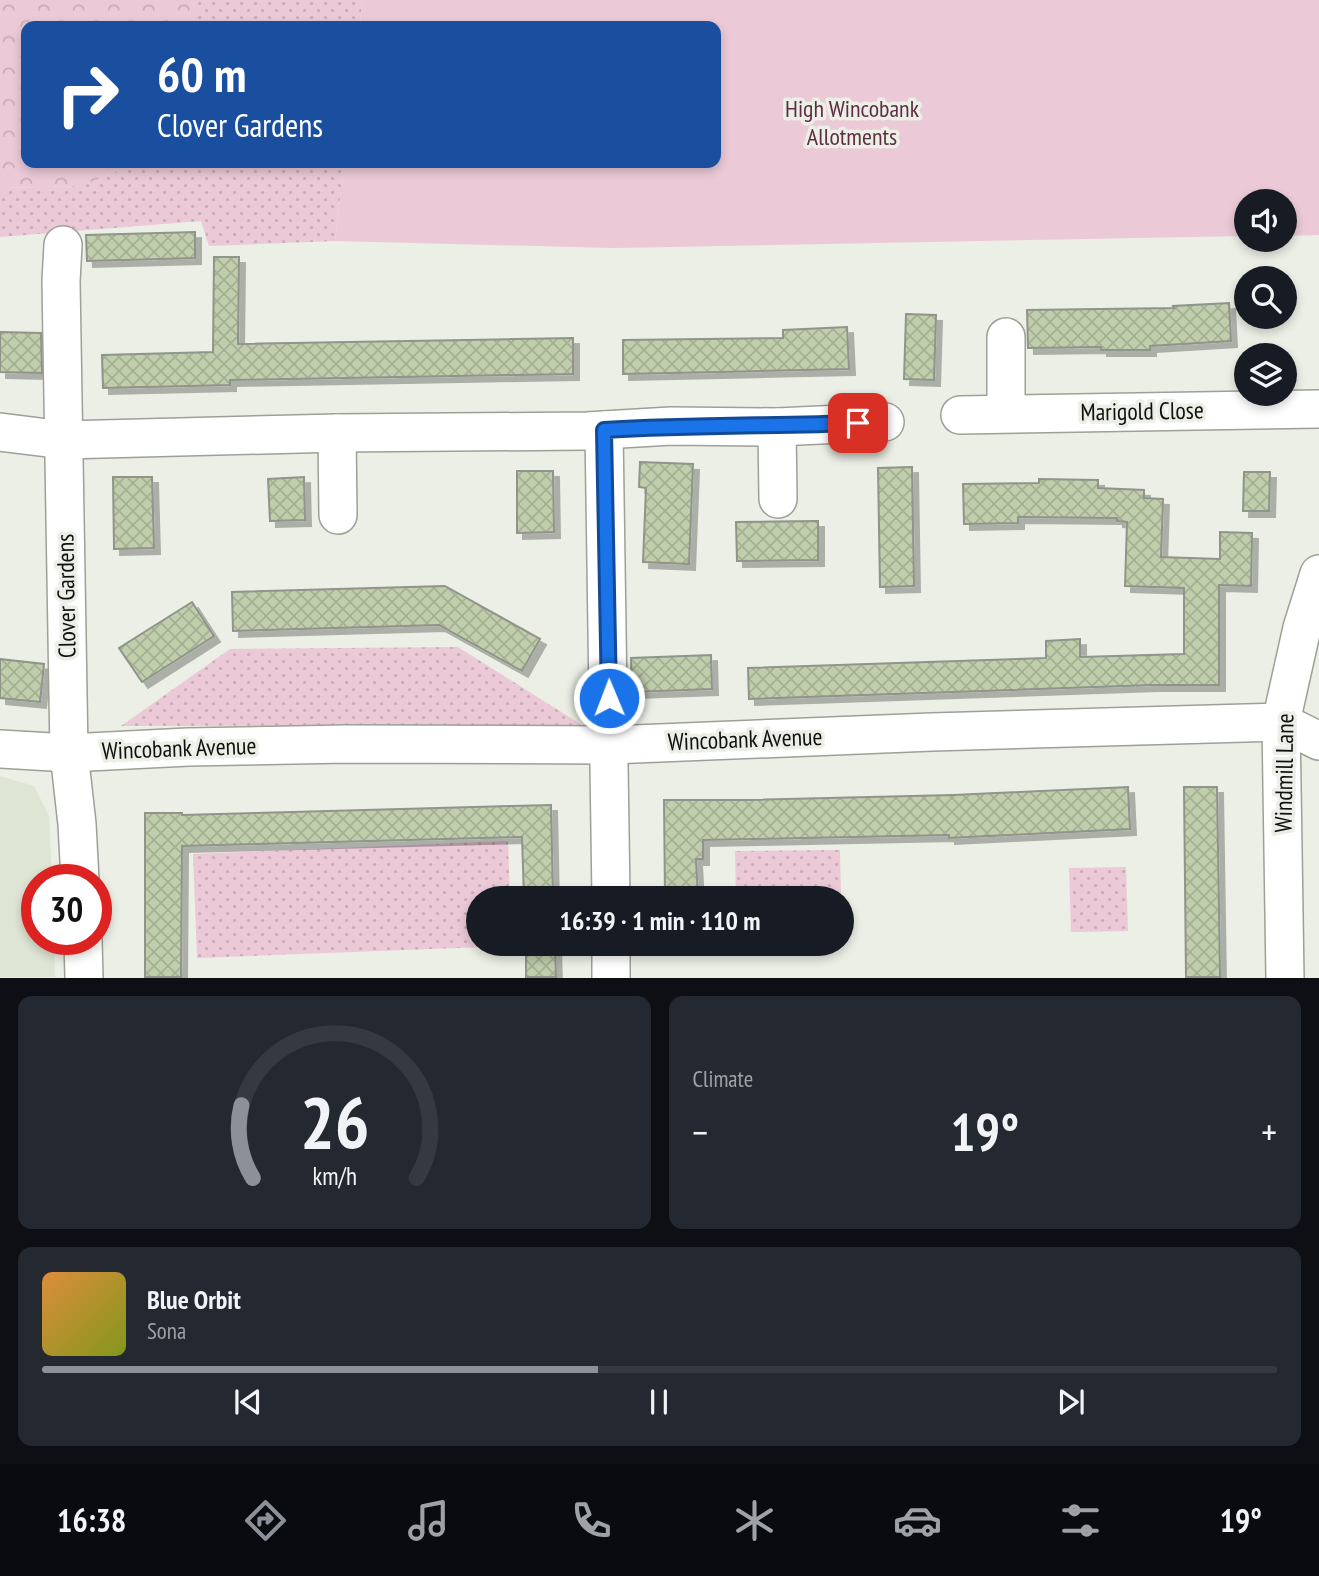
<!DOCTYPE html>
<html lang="en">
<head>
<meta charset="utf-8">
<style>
  body { margin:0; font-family:"PT Sans Narrow",sans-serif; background:#242831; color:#f1f3f6; height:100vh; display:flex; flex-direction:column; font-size:26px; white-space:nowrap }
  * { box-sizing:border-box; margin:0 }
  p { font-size:23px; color:#9ea1a6 }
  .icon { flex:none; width:38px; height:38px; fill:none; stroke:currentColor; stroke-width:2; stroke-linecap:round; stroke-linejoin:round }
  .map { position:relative; height:978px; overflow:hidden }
  .details { display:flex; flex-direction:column; gap:18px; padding:18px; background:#0d0f14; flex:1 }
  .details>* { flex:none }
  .top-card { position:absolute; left:21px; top:21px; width:700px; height:147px; border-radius:14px; box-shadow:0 4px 10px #0003; background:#1a4fa0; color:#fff; overflow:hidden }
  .buttons { position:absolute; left:1234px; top:189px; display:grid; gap:14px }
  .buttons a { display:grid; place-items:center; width:63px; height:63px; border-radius:50%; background:#171b24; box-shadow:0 4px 10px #0003; font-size:35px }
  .speed { position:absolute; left:21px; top:864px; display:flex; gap:14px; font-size:35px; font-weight:700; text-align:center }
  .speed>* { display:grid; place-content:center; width:91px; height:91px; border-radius:50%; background:#171b24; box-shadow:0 4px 10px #0003; line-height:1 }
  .speed .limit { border:10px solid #d22; background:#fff; color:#111 }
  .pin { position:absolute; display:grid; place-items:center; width:60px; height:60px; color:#fff; margin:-30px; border-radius:14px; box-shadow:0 4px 10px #0006 }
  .me { position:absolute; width:77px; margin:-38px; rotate:359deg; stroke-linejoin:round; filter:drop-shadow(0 0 5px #0008) }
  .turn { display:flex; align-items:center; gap:24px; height:147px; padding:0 21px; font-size:32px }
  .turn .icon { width:91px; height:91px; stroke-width:2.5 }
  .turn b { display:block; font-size:49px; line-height:60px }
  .big { font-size:52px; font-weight:800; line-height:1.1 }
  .details .card { flex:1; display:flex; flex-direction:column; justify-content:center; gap:10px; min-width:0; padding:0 24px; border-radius:14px; background:#242831 }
  .details .dial { align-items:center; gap:0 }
  .dial svg { height:182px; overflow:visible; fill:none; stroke:#363941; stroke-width:7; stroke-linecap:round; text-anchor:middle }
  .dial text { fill:#f1f3f6; stroke:none }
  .song { display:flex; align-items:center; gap:21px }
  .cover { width:84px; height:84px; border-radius:10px; background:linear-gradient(135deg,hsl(30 70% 55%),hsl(70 70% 35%)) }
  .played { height:7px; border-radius:4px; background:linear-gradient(90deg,#8c9099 45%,#363941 45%) }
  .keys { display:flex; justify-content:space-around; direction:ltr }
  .heat { display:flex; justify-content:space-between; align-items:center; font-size:38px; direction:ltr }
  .details .tiles { flex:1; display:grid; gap:18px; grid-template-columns:1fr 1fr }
  .card:last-child { grid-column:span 2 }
  .trip { position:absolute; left:466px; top:886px; width:388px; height:70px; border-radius:35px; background:#171b24; box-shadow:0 4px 10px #0003; font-weight:800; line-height:70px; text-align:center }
  .tab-bar { display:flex; height:112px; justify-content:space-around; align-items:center; background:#090b0e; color:#9ea1a6 }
  .tab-bar .icon { width:49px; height:49px }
  .tab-bar .active { color:#8c9099 }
  .tab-bar b { font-size:32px; color:#f1f3f6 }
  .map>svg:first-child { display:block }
</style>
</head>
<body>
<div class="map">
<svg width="1319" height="978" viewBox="0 0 1319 978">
  <defs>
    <pattern id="grass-dots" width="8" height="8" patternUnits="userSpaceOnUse" patternTransform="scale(1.75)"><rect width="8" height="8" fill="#ebc9d7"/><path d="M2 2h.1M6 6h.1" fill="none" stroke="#c8acb7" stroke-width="1.8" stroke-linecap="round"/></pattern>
    <pattern id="park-crowns" width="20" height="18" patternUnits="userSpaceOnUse" patternTransform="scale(1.75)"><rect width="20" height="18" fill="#ebc9d7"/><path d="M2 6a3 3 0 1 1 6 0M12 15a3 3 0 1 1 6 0" fill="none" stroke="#c8acb7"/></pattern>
    <pattern id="building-cross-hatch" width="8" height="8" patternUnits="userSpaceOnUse" patternTransform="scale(1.75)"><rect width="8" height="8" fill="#c0ceac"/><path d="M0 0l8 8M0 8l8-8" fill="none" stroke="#a4b093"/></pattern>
    <filter id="shadow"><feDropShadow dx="6" dy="6" stdDeviation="0" flood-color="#0004"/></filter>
  </defs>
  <rect width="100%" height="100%" fill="#ebefe5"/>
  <polygon fill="#dee5d4" points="0,776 34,786 49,816 52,880 37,880 37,940 54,940 55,977 0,977"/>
  <g fill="url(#grass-dots)">
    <polygon points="195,0 362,0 360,26 193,26"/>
    <polygon points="136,163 344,163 335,241 209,246 201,221 0,237 0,188 82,186"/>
    <polygon points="458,647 582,725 121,726 230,649"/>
    <polygon points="508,841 510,898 478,898 478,943 512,943 512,946 197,958 193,854"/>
    <polygon points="840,850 841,898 736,898 735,851"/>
    <polygon points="1126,867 1128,931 1071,932 1069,868"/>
  </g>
  <polygon fill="url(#park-crowns)" points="0,0 195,0 193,26 26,26 26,163 136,163 82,186 0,188"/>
  <polygon fill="#ebc9d7" points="362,0 1319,0 1319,235 1285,236 1284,201 1246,201 1246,236 614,248 335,241 344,163 716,163 716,26 360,26"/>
  <g fill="url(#building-cross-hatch)" stroke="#90948a" stroke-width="2" filter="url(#shadow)">
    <polygon points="195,232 195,258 87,261 86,235"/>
    <polygon points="214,257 239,257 238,344 573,338 573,374 230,380 230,385 103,388 102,355 213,352"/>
    <polygon points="1229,303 1231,341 1150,346 1150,350 1101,350 1101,347 1028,348 1027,310 1174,308 1173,306"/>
    <polygon points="906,314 936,315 934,380 904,379"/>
    <polygon points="847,327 849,369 623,374 623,340 783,338 783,330"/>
    <polygon points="0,332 41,333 42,373 0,372"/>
    <polygon points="640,462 693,464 689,564 643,562 646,488 639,487"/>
    <polygon points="912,467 914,586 880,587 878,468"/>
    <polygon points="517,471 553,471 554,532 517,533"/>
    <polygon points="1244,472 1270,472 1269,511 1243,511"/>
    <polygon points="113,477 152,477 154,548 114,549"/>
    <polygon points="304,477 305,520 270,521 268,479"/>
    <polygon points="1039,479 1098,480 1098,488 1144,490 1144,498 1163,499 1161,557 1220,559 1220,532 1252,533 1251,586 1219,585 1219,685 1152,685 749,699 748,668 1046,658 1046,641 1080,639 1080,657 1184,654 1184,588 1125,586 1127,522 1117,521 1117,518 1018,517 1018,523 964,524 963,484 1039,483"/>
    <polygon points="818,521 818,560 737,561 736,522"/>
    <polygon points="445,586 540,639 522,671 439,625 233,631 232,592"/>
    <polygon points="192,602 214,636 142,682 119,648"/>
    <polygon points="711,655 712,689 632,692 631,658"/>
    <polygon points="0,659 44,664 40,702 0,698"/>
    <polygon points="1128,787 1130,829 949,838 949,835 703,840 703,859 696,859 698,898 665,898 664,800 749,800 953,795"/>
    <polygon points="1184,787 1217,787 1220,977 1186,977"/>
    <polygon points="551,805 553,898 524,898 522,837 182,846 181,977 145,977 145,813 182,813 182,815"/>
    <polygon points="526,943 555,943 556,977 526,977"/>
  </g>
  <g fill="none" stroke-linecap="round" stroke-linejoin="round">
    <g stroke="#9ca096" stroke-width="40">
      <g id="street">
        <polyline points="63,245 61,281 69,753 77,824 80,880"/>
        <polyline points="1006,337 1006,412"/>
        <polyline points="960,415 1319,409"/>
        <polyline points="777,427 778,499"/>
        <polyline points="604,430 611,898"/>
        <polyline points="0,432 64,440 337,433 587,431 671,426 777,427 885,422"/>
        <polyline points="337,433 338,515"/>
        <polyline points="0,749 69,753 188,747 346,744 610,745 932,732 1281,722 1319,741"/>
        <polyline points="83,940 84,978"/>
        <polyline points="611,943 611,978"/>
        <polyline points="1285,978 1281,722 1302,628 1319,574"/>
      </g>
    </g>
    <use href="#street" stroke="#fff" stroke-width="37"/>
  </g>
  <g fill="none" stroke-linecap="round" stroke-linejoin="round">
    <g stroke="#114b97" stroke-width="18">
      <path id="route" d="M609,698L604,430C689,425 773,426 858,423"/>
    </g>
    <use href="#route" stroke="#1a73e8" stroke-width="12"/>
  </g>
  <g text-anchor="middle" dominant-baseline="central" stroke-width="7" stroke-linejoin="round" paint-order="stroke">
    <g font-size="24" fill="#5f2d44" stroke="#ebefe5">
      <text x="852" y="108">High Wincobank<tspan x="852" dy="28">Allotments</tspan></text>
    </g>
    <g font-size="24" fill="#11120f" stroke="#ebefe5">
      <text transform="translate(1142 411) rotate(-1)">Marigold Close</text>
      <text transform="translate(66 596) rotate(-91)">Clover Gardens</text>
      <text transform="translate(745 739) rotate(-2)">Wincobank Avenue</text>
      <text transform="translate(179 748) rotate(-2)">Wincobank Avenue</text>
      <text transform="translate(1284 773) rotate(-89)">Windmill Lane</text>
    </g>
  </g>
</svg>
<div class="buttons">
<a><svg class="icon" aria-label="sound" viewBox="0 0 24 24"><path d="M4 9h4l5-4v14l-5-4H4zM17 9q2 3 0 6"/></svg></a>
<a><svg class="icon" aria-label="search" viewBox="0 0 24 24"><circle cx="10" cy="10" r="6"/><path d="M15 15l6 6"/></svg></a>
<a><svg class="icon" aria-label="layers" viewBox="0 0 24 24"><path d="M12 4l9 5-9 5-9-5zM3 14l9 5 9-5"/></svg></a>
</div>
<div class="speed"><div class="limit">30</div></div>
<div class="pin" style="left:858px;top:423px;background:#d93025"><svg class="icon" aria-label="arrive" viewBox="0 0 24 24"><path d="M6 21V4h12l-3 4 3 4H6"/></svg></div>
<svg class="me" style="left:609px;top:698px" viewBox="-20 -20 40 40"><circle r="17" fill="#1a73e8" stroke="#fff" stroke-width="3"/><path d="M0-11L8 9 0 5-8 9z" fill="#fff"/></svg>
<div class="trip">16:39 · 1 min · 110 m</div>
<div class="top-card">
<div class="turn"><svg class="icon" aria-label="right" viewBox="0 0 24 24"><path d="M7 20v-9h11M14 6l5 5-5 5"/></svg><div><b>60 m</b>Clover Gardens</div></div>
</div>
</div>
<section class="details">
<div class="tiles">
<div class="card dial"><svg viewBox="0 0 100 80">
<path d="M14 69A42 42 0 1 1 86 69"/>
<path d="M14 69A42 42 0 0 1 9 37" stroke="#8c9099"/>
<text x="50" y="56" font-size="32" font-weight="700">26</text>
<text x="50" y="72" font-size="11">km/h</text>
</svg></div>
<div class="card"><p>Climate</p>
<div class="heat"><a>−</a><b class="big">19°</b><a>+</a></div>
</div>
<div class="card">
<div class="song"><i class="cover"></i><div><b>Blue Orbit</b><p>Sona</p></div></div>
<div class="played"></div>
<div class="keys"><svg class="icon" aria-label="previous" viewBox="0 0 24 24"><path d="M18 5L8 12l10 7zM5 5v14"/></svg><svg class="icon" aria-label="pause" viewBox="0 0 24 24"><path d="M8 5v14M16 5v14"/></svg><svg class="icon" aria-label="next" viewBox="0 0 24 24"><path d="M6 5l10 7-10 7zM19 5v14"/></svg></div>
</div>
</div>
</section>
<nav class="tab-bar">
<b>16:38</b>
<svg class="icon active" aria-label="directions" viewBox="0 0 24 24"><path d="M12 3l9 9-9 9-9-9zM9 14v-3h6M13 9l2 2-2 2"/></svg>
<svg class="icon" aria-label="music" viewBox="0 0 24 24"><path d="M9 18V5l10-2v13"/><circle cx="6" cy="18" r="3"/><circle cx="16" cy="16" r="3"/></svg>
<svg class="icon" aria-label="phone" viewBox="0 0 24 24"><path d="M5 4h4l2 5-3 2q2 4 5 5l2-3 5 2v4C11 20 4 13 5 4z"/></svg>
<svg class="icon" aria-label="climate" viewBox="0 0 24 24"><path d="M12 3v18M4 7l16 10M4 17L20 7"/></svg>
<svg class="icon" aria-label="car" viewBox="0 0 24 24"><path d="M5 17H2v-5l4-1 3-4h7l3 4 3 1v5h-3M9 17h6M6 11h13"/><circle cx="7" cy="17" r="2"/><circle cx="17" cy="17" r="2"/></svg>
<svg class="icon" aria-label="filters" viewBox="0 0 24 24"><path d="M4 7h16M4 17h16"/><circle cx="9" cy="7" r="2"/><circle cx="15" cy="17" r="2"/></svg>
<b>19°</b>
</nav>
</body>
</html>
